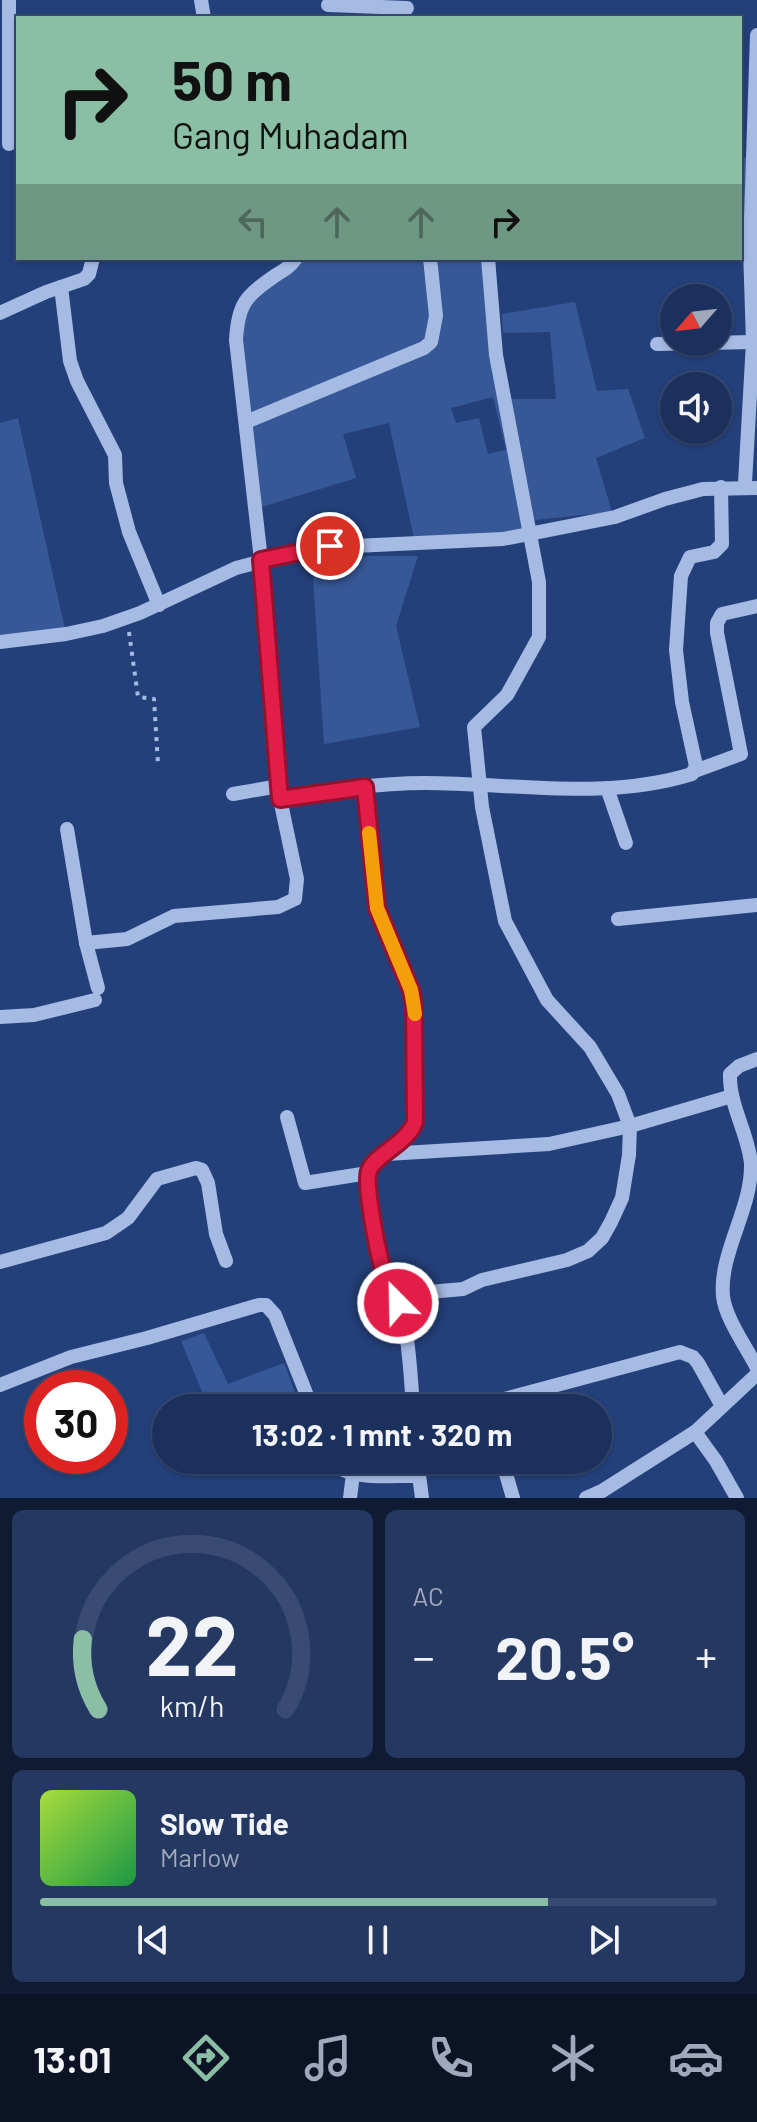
<!DOCTYPE html>
<html lang="id">
<head>
<meta charset="utf-8">
<style>
  body { margin:0; font-family:Barlow,sans-serif; background:#243862; color:#f1f3f6; height:100vh; display:flex; flex-direction:column; font-size:30px; white-space:nowrap }
  * { box-sizing:border-box; margin:0 }
  p { font-size:26px; color:#a0a9bb }
  .icon { flex:none; width:44px; height:44px; fill:none; stroke:currentColor; stroke-width:2; stroke-linecap:round; stroke-linejoin:round }
  .map { position:relative; height:1498px; overflow:hidden }
  .details { display:flex; flex-direction:column; gap:12px; padding:12px; background:#0f1a33; flex:1 }
  .details>* { flex:none }
  .top-card { position:absolute; left:16px; top:16px; width:726px; height:244px; border-radius:0px; box-shadow:0 2px 6px #0004,0 0 0 2px #394b72; background:#8abfa5; color:#111; overflow:hidden }
  .needle { width:52px; rotate:242deg }
  .controls { position:absolute; left:660px; top:284px; display:grid; gap:16px }
  .controls a { display:grid; place-items:center; width:72px; height:72px; border-radius:50%; background:#1b305c; box-shadow:0 2px 6px #0004,0 0 0 2px #394b72; font-size:40px }
  .speed { position:absolute; left:24px; top:1370px; display:flex; gap:16px; font-size:40px; font-weight:700; text-align:center }
  .speed>* { display:grid; place-content:center; width:104px; height:104px; border-radius:50%; background:#1b305c; box-shadow:0 2px 6px #0004,0 0 0 2px #394b72; line-height:1 }
  .speed .limit { border:12px solid #d22; background:#fff; color:#111 }
  .pin { position:absolute; display:grid; place-items:center; width:68px; height:68px; color:#fff; margin:-34px; border:4px solid #fff; border-radius:50%; box-shadow:0 2px 8px #0007 }
  .me { position:absolute; width:88px; margin:-44px; rotate:337deg; stroke-linejoin:round; filter:drop-shadow(0 0 6px #0008) }
  .turn { display:flex; align-items:center; gap:28px; height:168px; padding:0 24px; font-size:36px }
  .turn .icon { width:104px; height:104px; stroke-width:2.5 }
  .turn b { display:block; font-size:56px; line-height:68px }
  .lanes { display:flex; align-items:center; height:76px; padding:0 24px; background:#0003; justify-content:center; gap:40px; direction:ltr }
  .lanes .off { opacity:.35 }
  .big { font-size:60px; font-weight:700; line-height:1.1 }
  .details .tile { flex:1; display:flex; flex-direction:column; justify-content:center; gap:12px; min-width:0; padding:0 28px; border-radius:12px; background:#243862 }
  .details .dial { align-items:center; gap:0 }
  .dial svg { height:208px; overflow:visible; fill:none; stroke:#394b72; stroke-width:7; stroke-linecap:round; text-anchor:middle }
  .dial text { fill:#f1f3f6; stroke:none }
  .song { display:flex; align-items:center; gap:24px }
  .cover { width:96px; height:96px; border-radius:12px; background:linear-gradient(135deg,hsl(80 70% 55%),hsl(140 70% 35%)) }
  .played { height:8px; border-radius:4px; background:linear-gradient(90deg,#8abfa5 75%,#394b72 75%) }
  .keys { display:flex; justify-content:space-around; direction:ltr }
  .heat { display:flex; justify-content:space-between; align-items:center; font-size:44px; direction:ltr }
  .details .tiles { flex:1; display:grid; gap:12px; grid-template-columns:1fr 1fr }
  .tile:last-child { grid-column:span 2 }
  .trip { position:absolute; left:152px; top:1394px; width:460px; height:80px; border-radius:40px; background:#1b305c; box-shadow:0 2px 6px #0004,0 0 0 2px #394b72; font-weight:700; line-height:80px; text-align:center }
  .tabs { display:flex; height:128px; justify-content:space-around; align-items:center; background:#0b1325; color:#a0a9bb }
  .tabs .icon { width:56px; height:56px }
  .tabs .on { color:#8abfa5 }
  .tabs b { font-size:36px; color:#f1f3f6 }
  .map>svg:first-child { display:block }
</style>
</head>
<body>
<div class="map">
<svg width="757" height="1498" viewBox="0 0 757 1498">
  <rect width="100%" height="100%" fill="#24407a"/>
  <g fill="#375897" fill-rule="evenodd">
    <polygon points="752,157 750,249 740,248 740,158"/>
    <path d="M296,258H488L496,355L531,533L415,543L389,423L343,434L356,478L255,509L236,340L244,302ZM493,397L506,450L488,454L479,418L456,423L451,408Z"/>
    <polygon points="575,302 597,391 628,389 645,438 596,458 612,512 535,520 508,399 556,399 550,332 503,333 502,314"/>
    <polygon points="18,418 66,634 0,642 0,423"/>
    <polygon points="344,556 418,556 396,626 420,727 324,744 312,563"/>
    <polygon points="204,1333 228,1384 284,1363 301,1408 209,1408 181,1341"/>
  </g>
  <g fill="none" stroke-linecap="round" stroke-linejoin="round">
    <polyline stroke="#a6bbe4" stroke-width="4" stroke-dasharray="4 6" stroke-linecap="butt" points="129,632 138,697 154,699 158,764"/>
    <g stroke="#a6bbe4" stroke-width="14">
      <polyline points="9,0 9,144"/>
      <polyline points="201,0 204,18"/>
      <polyline points="328,5 407,8"/>
      <polyline points="61,287 70,361 77,381 115,455 116,483 129,532 159,605"/>
      <polyline points="0,313 46,292 84,279 89,274 93,258"/>
      <polyline points="657,344 753,342"/>
      <polyline points="246,422 424,348 431,342 436,316 430,258"/>
      <polyline points="745,483 753,342 750,249 757,35"/>
      <polyline points="0,642 66,634 103,626 140,613 236,568 312,548 503,539 615,517 665,499 703,489 757,488"/>
      <polyline points="695,771 741,754 717,633 717,623 722,614 757,606"/>
      <path d="M365,787L377,908L405,976L414,1005L415,1122C407,1144 374,1156 369,1171C364,1184 378,1254 384,1269C391,1289 402,1306 405,1327C410,1354 411,1381 413,1408"/>
      <polyline points="607,788 626,843"/>
      <polyline points="233,794 279,786"/>
      <path d="M280,799C327,791 377,783 425,783C514,783 605,801 692,774L696,766L682,702L676,650L681,576L690,557L714,552L722,544L721,487"/>
      <polyline points="67,829 86,943 98,988"/>
      <polyline points="618,919 757,905"/>
      <path d="M86,943L127,939L174,916L278,907L295,899L297,879L280,799L261,560L236,340C238,303 246,296 276,275C284,270 290,267 296,258"/>
      <polyline points="0,1017 34,1015 95,1000"/>
      <path d="M757,1059L739,1066L730,1074C729,1106 749,1135 751,1164C752,1209 719,1253 723,1296C725,1318 747,1348 757,1368"/>
      <polyline points="287,1117 305,1183 368,1173"/>
      <polyline points="387,1154 549,1144 630,1126 732,1096"/>
      <polyline points="0,1262 106,1233 128,1218 157,1179 196,1168 202,1170 208,1183 216,1234 226,1261"/>
      <polyline points="396,1295 463,1289 482,1280 567,1260 588,1251 602,1238 611,1222 622,1198 629,1155 630,1126 618,1094 590,1047 547,1000 505,921 482,807 474,727 507,695 539,637 539,582 496,355 488,258"/>
      <polyline points="0,1385 71,1357 147,1338 259,1305 266,1305 275,1315 312,1408"/>
      <polyline points="488,1408 486,1404 680,1352 693,1357 698,1363 722,1406"/>
      <polyline points="695,1432 716,1461 737,1498"/>
      <path d="M330,1460C348,1482 392,1475 418,1476"/>
      <polyline points="417,1460 422,1498"/>
      <polyline points="502,1460 513,1498"/>
      <polyline points="350,1498 353,1474"/>
      <polyline points="586,1498 602,1491 695,1432 757,1374"/>
    </g>
  </g>
  <g fill="none" stroke-linecap="round" stroke-linejoin="round">
    <g stroke="#92132f" stroke-width="20">
      <path id="route" d="M330,546L261,560L280,799L365,787L377,908L411,990L414,1005L415,1122C407,1144 374,1155 369,1171C364,1183 378,1254 383,1269C387,1280 395,1290 398,1303"/>
    </g>
    <use href="#route" stroke="#e11d48" stroke-width="14"/>
    <polyline stroke="#f59e0b" stroke-width="14" points="369,833 377,908 411,990 415,1014"/>
  </g>
</svg>
<div class="controls">
<a><svg class="needle" viewBox="-14 -14 28 28"><path d="M0-13l5 13h-10z" fill="#e53935"/><path d="M0 13l5-13h-10z" fill="#a0a9bb"/></svg></a>
<a><svg class="icon" aria-label="sound" viewBox="0 0 24 24"><path d="M4 9h4l5-4v14l-5-4H4zM17 9q2 3 0 6"/></svg></a>
</div>
<div class="speed"><div class="limit">30</div></div>
<div class="pin" style="left:330px;top:546px;background:#d93025"><svg class="icon" aria-label="arrive" viewBox="0 0 24 24"><path d="M6 21V4h12l-3 4 3 4H6"/></svg></div>
<svg class="me" style="left:398px;top:1303px" viewBox="-20 -20 40 40"><circle r="17" fill="#e11d48" stroke="#fff" stroke-width="3"/><path d="M0-11L8 9 0 5-8 9z" fill="#fff"/></svg>
<div class="trip">13:02 · 1 mnt · 320 m</div>
<div class="top-card">
<div class="turn"><svg class="icon" aria-label="right" viewBox="0 0 24 24"><path d="M7 20v-9h11M14 6l5 5-5 5"/></svg><div><b>50 m</b>Gang Muhadam</div></div>
<div class="lanes"><svg class="icon off" aria-label="left" viewBox="0 0 24 24"><path d="M17 20v-9H6M10 6l-5 5 5 5"/></svg><svg class="icon off" aria-label="ahead" viewBox="0 0 24 24"><path d="M12 20V5M6 11l6-6 6 6"/></svg><svg class="icon off" aria-label="ahead" viewBox="0 0 24 24"><path d="M12 20V5M6 11l6-6 6 6"/></svg><svg class="icon" aria-label="right" viewBox="0 0 24 24"><path d="M7 20v-9h11M14 6l5 5-5 5"/></svg></div>
</div>
</div>
<section class="details">
<div class="tiles">
<div class="tile dial"><svg viewBox="0 0 100 80">
<path d="M14 69A42 42 0 1 1 86 69"/>
<path d="M14 69A42 42 0 0 1 8 42" stroke="#8abfa5"/>
<text x="50" y="56" font-size="32" font-weight="700">22</text>
<text x="50" y="72" font-size="11">km/h</text>
</svg></div>
<div class="tile"><p>AC</p>
<div class="heat"><a>−</a><b class="big">20.5°</b><a>+</a></div>
</div>
<div class="tile">
<div class="song"><i class="cover"></i><div><b>Slow Tide</b><p>Marlow</p></div></div>
<div class="played"></div>
<div class="keys"><svg class="icon" aria-label="previous" viewBox="0 0 24 24"><path d="M18 5L8 12l10 7zM5 5v14"/></svg><svg class="icon" aria-label="pause" viewBox="0 0 24 24"><path d="M8 5v14M16 5v14"/></svg><svg class="icon" aria-label="next" viewBox="0 0 24 24"><path d="M6 5l10 7-10 7zM19 5v14"/></svg></div>
</div>
</div>
</section>
<nav class="tabs">
<b>13:01</b>
<svg class="icon on" aria-label="directions" viewBox="0 0 24 24"><path d="M12 3l9 9-9 9-9-9zM9 14v-3h6M13 9l2 2-2 2"/></svg>
<svg class="icon" aria-label="music" viewBox="0 0 24 24"><path d="M9 18V5l10-2v13"/><circle cx="6" cy="18" r="3"/><circle cx="16" cy="16" r="3"/></svg>
<svg class="icon" aria-label="phone" viewBox="0 0 24 24"><path d="M5 4h4l2 5-3 2q2 4 5 5l2-3 5 2v4C11 20 4 13 5 4z"/></svg>
<svg class="icon" aria-label="climate" viewBox="0 0 24 24"><path d="M12 3v18M4 7l16 10M4 17L20 7"/></svg>
<svg class="icon" aria-label="car" viewBox="0 0 24 24"><path d="M5 17H2v-5l4-1 3-4h7l3 4 3 1v5h-3M9 17h6M6 11h13"/><circle cx="7" cy="17" r="2"/><circle cx="17" cy="17" r="2"/></svg>
</nav>
</body>
</html>
